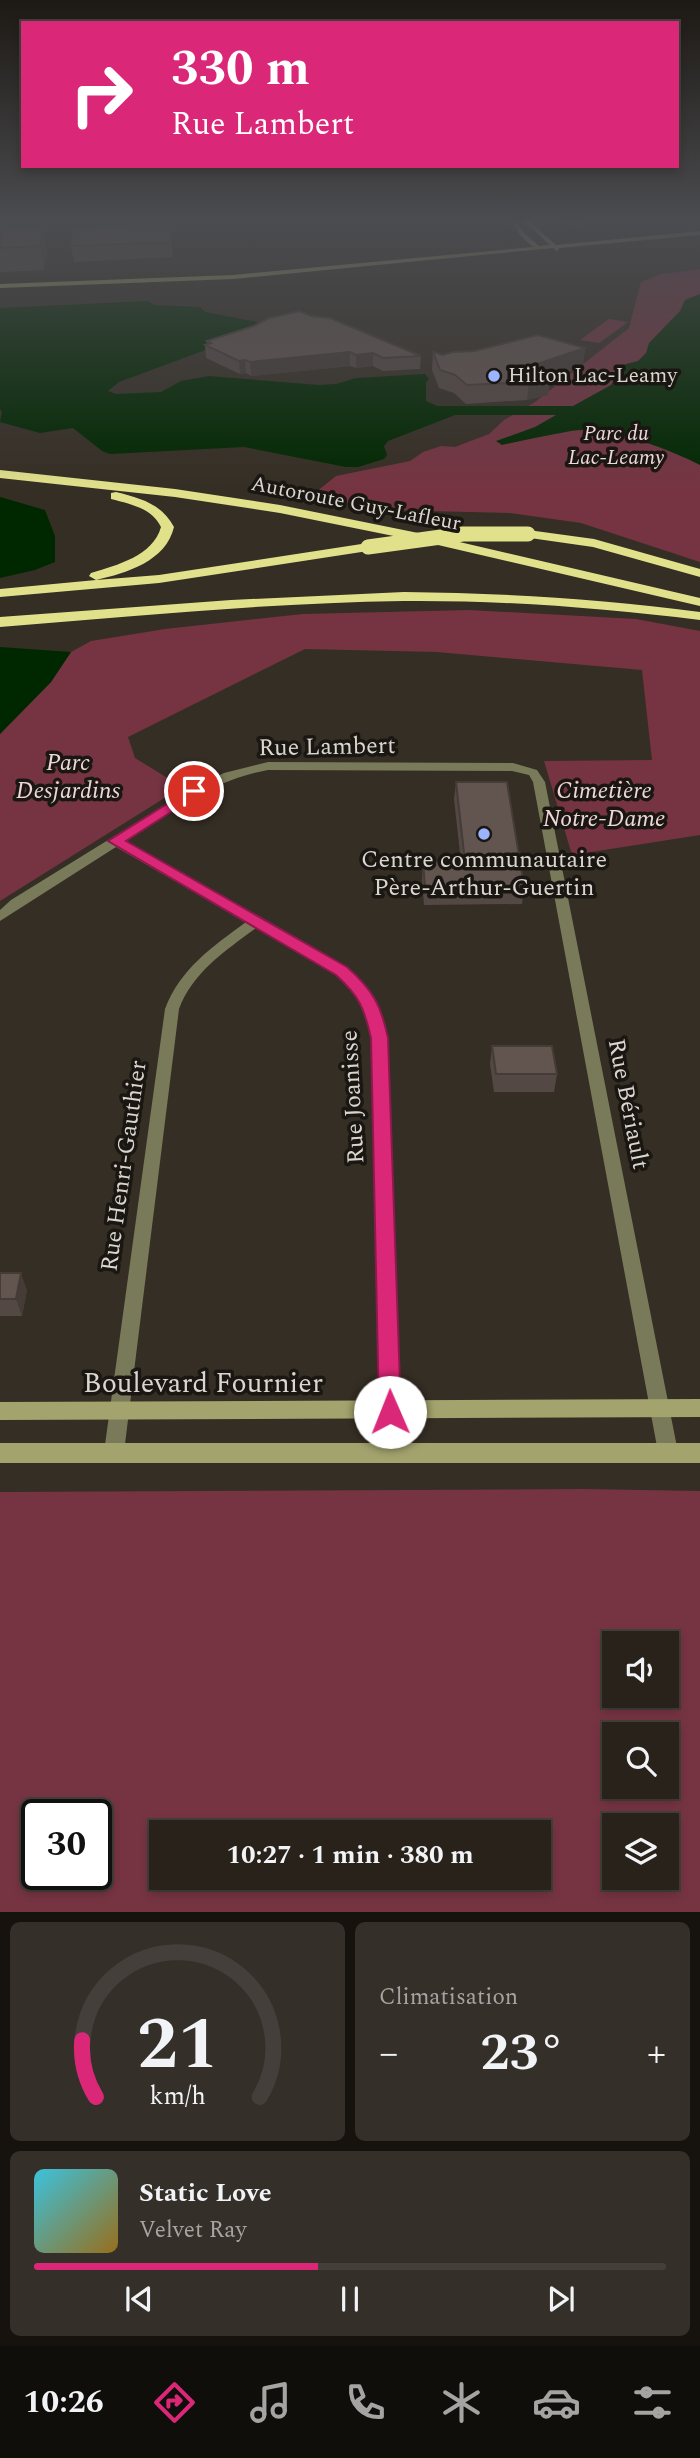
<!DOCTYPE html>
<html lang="fr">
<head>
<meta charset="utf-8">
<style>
  body { margin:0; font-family:Spectral,serif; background:#342f28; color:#f1f3f6; height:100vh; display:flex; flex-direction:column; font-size:26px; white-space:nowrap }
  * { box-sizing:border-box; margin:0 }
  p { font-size:23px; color:#a5a4a3 }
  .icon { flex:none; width:38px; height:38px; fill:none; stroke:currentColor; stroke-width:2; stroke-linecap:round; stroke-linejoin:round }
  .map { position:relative; height:1912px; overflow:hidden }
  .details { display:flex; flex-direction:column; gap:10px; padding:10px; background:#16130f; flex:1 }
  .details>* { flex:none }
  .hud { position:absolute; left:21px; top:21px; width:658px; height:147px; border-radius:0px; box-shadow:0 4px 10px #0003,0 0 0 2px #443f3a; background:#db2777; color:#fff; overflow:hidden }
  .fabs { position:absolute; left:602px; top:1631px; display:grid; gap:14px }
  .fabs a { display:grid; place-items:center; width:77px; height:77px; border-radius:0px; background:#28221b; box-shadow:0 4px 10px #0003,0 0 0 2px #443f3a; font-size:35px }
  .speed { position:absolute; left:21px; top:1799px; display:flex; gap:14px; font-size:35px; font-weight:700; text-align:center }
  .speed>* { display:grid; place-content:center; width:91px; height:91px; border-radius:50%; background:#28221b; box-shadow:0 4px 10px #0003,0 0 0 2px #443f3a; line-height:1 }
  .speed .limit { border:4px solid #111; border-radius:10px; background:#fff; color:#111 }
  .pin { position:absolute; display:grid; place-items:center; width:60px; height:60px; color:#fff; margin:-30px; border:4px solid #fff; border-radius:50%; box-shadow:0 2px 7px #0007 }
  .me { position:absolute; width:77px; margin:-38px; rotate:359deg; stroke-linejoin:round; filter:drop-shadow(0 0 5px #0008) }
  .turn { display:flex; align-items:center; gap:24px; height:147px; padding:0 35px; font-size:32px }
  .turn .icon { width:91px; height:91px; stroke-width:2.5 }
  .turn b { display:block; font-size:49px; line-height:60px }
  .big { font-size:52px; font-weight:700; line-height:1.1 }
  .details .card { flex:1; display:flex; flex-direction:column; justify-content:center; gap:10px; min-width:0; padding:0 24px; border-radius:10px; background:#342f28 }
  .details .dial { align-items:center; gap:0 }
  .dial svg { height:182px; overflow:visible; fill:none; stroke:#443f3a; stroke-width:7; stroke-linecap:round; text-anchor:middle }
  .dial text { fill:#f1f3f6; stroke:none }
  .song { display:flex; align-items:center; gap:21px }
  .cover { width:84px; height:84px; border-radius:10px; background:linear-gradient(135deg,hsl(190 70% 55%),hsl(40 70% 35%)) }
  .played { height:7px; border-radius:4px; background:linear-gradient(90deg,#db2777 45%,#443f3a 45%) }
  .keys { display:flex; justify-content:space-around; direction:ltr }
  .heat { display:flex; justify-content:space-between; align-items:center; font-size:38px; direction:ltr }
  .details .tiles { flex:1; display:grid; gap:10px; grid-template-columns:1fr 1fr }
  .card:last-child { grid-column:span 2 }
  .trip { position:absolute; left:149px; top:1820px; width:402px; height:70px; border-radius:0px; background:#28221b; box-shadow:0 4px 10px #0003,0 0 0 2px #443f3a; font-weight:700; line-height:70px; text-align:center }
  .tabs { display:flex; height:112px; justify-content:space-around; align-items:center; background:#100e0b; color:#a5a4a3 }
  .tabs .icon { width:49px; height:49px }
  .tabs .selected { color:#db2777 }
  .tabs b { font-size:32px; color:#f1f3f6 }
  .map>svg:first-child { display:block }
</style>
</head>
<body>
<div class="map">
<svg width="700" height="1912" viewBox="0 0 700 1912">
  <rect width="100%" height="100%" fill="#352e24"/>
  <g fill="#763442" fill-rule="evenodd">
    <polygon points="700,269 700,562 581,523 510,513 385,510 311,496 336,476 410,461 423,452 441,446 455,447 489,434 504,420 535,402 629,328 641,282 661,274"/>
    <polygon points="609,319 628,322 599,343 580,340"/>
    <polygon points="469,610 636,619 700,631 700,835 572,855 544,761 652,760 642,670 437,652 305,649 128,737 135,758 182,787 0,901 0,734 51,682 71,652 91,641 165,629 303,614"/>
    <path d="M583,1489L700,1491V1912H0V1492ZM614,1643H667V1696H614ZM614,1734H667V1787H614ZM37,1815H96V1874H37ZM614,1825H667V1878H614ZM161,1832H539V1878H161Z"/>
  </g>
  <g fill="#002800">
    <path d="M700,294V465C669,449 605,425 571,431C548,435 525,440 502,445L496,441L535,427L556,415H455L388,441L384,446L387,455L384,459L358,467H346L244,447L110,454L102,451L73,428L40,433L0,422L2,412L0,409V308L148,301L154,305L200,307L205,312L262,323L227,342L119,382L108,391L116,394L161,392L181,381L209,376L319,385L336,384L356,378L425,374L429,379L426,382V401L437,406H573L611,385L622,365L638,361L646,353L649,343L680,311L685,300Z"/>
    <polygon points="0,497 45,510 55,536 55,562 35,570 0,578"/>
    <polygon points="0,647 71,652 51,682 0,734"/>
  </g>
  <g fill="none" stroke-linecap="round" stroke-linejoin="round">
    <path fill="#797a59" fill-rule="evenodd" d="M268,762L513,763L537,770L545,782L678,1452L675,1459L668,1462L661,1459L658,1452L533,782L529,775L512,771L268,770C213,780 170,812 124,841L347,968L375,999L387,1038L401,1451L398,1458L391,1461L384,1458L381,1451L373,1038L361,1001L337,974L256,928C225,951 193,972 179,1009L124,1452L121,1459L114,1462L107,1459L104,1452L165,1009C180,969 212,947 246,922L116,847L0,921V910L11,900L189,790L224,773Z"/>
    <g fill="#a3a36e" fill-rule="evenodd">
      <polygon points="512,222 516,222 524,233 539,246 550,245 525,222 530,222 556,245 700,231 700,235 559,248 557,251 553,248 233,279 0,288 0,284 233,275 533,247 520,235"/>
      <polygon points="700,1399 700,1417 0,1420 0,1402"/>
      <rect x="0" y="1443" width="700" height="20"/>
    </g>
    <g fill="#e1e18c" fill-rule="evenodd">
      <polygon points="524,222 532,222 532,223 528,225"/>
      <polygon points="0,470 175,489 280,505 438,537 700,598 700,606 438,545 280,513 175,497 0,478"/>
      <path d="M116,492C140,498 162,504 174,527C166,561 127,573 96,580L159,575L368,543L375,547L368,551L159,583L0,597V589L96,580L89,576L91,573C117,565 153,556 161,527C152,508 130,504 111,499V493Z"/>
      <polygon points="528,530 594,539 700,569 700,577 593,547 523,537 523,531"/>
      <path d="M404,592C504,593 601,599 700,612V620C601,608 503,600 403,601C268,603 134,616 0,627V617L231,600Z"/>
    </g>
    <polyline stroke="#e1e18c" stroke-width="15" points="368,547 463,534 528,534"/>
  </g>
  <g fill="#544844">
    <polygon points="561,222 583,222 582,226 561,224"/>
    <polygon points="43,228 47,251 44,270 0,272 0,229"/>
    <polygon points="170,229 173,257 74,262 71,246"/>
    <polygon points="311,316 421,356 420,369 383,371 373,366 356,368 350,366 251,376 246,373 240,374 206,358 205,345 207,344 207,341 254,326"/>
    <polygon points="585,348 583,366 550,378 548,395 527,400 466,404 454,393 439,388 432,370 433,352 443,355"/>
    <polygon points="456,782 524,886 522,904 424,905 422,880 423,862 461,862 454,799"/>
    <polygon points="492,1046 557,1074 554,1092 494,1092 490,1064"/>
    <polygon points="0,1273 27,1290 22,1316 0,1316"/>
  </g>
  <g fill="#453b37">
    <polygon points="43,228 47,251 44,270 40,246"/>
    <polygon points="585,348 583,366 550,378 548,395 527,400 529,382 537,364"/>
    <polygon points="350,352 350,366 251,376 250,362"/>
    <polygon points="373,353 373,366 356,368 356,355"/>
    <polygon points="245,360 246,373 240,374 239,361"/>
    <polygon points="21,1273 27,1290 22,1316 16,1299"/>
  </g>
  <g fill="#62544f" stroke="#453b37" stroke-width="2">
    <polygon points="136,225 168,225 170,229 172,242 71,246 72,229"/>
    <polygon points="43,228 40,246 0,248 0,229"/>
    <polygon points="299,311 311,316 330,318 421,356 383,358 373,353 356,355 350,352 250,362 245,360 239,361 205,345 211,343 207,341 254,326 269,318"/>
    <polygon points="538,335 585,348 537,364 549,368 539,372 550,376 529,382 467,385 455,375 440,370 433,352 443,355 452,352 474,351"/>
    <polygon points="456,782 507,782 524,886 425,887 423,862 465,862"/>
    <polygon points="492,1046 552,1046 557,1074 496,1074"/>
    <polygon points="0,1273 21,1273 16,1299 0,1299"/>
  </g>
  <linearGradient id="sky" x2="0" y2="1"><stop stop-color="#1d1914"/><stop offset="0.45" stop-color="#4b4c50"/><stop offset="1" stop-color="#4b4c50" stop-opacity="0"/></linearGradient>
  <rect width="700" height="489" fill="url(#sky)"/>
  <path fill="#db2777" stroke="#8e194d" stroke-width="2" d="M194,787L199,788V794L126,841L347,967C373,990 381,1005 388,1038L401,1412L398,1419L390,1422L382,1419L379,1412L371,1038C364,1007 359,996 336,975L108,841Z"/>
  <g fill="#9cb4fd" stroke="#1a1712" stroke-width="2.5">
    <circle cx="494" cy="376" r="7"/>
    <circle cx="484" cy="834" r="7"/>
  </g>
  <g text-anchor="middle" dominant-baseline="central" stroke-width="7" stroke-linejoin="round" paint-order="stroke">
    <g font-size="21" fill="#dad5cf" stroke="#1a1712" text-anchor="start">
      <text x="508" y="376">Hilton Lac-Leamy</text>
    </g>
    <g font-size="21" font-style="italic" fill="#efd7da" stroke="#1a1712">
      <text x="616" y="434">Parc du<tspan x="616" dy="24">Lac-Leamy</tspan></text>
    </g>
    <g font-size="21" fill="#dad5cf" stroke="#1a1712">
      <text transform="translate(356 504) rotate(11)">Autoroute Guy-Lafleur</text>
    </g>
    <g font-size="24" fill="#dad5cf" stroke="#1a1712">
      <text transform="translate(327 747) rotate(-1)">Rue Lambert</text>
      <text transform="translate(353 1097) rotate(-93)">Rue Joanisse</text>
      <text transform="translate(628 1104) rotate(79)">Rue Bériault</text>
      <text transform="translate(124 1166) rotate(-82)">Rue Henri-Gauthier</text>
    </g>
    <g font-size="24" font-style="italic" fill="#efd7da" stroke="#1a1712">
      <text x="68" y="763">Parc<tspan x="68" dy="28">Desjardins</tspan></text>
      <text x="604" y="791">Cimetière<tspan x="604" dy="28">Notre-Dame</tspan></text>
    </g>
    <g font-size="24" fill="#dad5cf" stroke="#1a1712">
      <text x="484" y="860">Centre communautaire<tspan x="484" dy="28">Père-Arthur-Guertin</tspan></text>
    </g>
    <g font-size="28" fill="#dad5cf" stroke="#1a1712">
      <text x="203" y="1383">Boulevard Fournier</text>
    </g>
  </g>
</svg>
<div class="fabs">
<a><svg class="icon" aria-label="sound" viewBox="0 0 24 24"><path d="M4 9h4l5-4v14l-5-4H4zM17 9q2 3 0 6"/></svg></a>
<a><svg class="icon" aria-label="search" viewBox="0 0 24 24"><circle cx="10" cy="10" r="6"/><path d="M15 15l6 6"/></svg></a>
<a><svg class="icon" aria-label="layers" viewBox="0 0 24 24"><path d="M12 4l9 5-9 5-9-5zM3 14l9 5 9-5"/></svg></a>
</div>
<div class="speed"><div class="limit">30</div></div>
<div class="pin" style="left:194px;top:791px;background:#d93025"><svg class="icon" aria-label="arrive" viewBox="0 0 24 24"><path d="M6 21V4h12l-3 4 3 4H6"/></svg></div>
<svg class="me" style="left:390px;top:1412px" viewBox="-20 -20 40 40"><circle r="19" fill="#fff"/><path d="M0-13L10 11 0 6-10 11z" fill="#db2777"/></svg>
<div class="trip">10:27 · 1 min · 380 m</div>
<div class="hud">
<div class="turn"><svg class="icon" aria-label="right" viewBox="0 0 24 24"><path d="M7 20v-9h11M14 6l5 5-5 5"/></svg><div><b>330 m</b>Rue Lambert</div></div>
</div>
</div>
<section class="details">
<div class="tiles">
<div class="card dial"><svg viewBox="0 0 100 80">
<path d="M14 69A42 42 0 1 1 86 69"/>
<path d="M14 69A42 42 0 0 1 8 44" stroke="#db2777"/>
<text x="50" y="56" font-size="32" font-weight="700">21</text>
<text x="50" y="72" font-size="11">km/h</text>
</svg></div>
<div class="card"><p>Climatisation</p>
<div class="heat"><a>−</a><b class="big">23°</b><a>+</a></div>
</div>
<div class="card">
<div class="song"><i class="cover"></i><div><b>Static Love</b><p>Velvet Ray</p></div></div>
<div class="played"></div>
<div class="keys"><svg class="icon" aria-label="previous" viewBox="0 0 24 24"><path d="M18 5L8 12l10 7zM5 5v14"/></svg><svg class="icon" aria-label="pause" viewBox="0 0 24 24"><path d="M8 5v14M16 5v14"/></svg><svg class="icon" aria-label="next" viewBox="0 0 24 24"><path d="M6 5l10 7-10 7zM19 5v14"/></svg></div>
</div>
</div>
</section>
<nav class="tabs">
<b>10:26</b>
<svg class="icon selected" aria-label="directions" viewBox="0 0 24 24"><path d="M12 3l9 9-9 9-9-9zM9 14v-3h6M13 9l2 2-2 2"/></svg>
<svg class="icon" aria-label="music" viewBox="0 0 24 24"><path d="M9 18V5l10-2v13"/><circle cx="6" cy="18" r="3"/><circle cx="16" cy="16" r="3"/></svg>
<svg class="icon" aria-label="phone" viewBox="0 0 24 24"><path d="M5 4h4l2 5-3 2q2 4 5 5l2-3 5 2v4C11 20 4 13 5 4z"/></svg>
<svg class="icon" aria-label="climate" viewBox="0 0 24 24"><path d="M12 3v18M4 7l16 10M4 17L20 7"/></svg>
<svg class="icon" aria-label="car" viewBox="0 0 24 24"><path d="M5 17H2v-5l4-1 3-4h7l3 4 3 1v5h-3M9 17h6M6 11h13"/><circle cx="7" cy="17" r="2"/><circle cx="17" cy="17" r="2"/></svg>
<svg class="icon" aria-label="filters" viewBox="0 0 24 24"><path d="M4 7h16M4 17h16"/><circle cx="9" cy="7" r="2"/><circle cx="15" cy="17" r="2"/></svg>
</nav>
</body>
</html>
